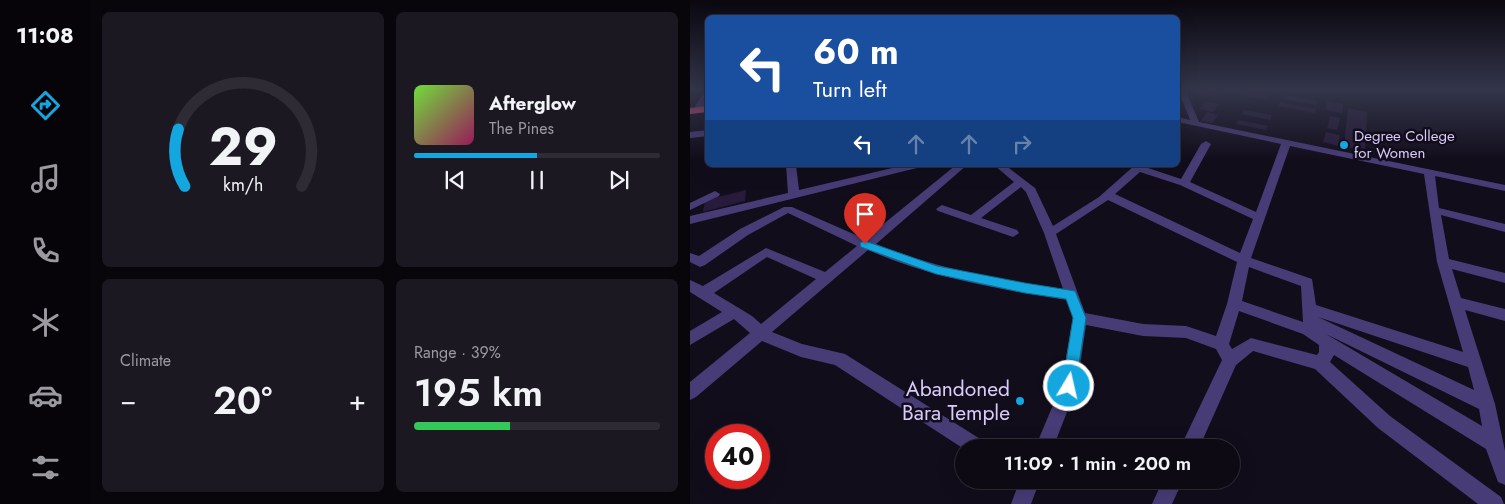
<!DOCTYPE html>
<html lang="en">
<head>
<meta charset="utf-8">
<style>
  body { margin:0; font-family:Jost,sans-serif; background:#1c1822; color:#f1f3f6; height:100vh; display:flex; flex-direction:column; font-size:19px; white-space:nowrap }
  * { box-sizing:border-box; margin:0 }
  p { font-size:16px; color:#9b9aa0 }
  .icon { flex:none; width:28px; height:28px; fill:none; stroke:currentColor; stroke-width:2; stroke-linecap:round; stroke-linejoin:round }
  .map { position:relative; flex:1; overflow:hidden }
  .panel { display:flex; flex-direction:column; gap:12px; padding:12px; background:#08060b; width:600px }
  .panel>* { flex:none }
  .banner { position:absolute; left:15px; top:15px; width:475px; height:152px; border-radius:8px; box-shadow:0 5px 20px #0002,0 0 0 1px #2e2b34; background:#1a4fa0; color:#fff; overflow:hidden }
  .speed { position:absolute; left:15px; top:424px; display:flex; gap:10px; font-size:25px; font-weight:700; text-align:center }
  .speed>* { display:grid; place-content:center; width:65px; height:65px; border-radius:50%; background:#0e0a14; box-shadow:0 5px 20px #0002,0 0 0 1px #2e2b34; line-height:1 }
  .speed .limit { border:8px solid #d22; background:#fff; color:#111 }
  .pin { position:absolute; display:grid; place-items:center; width:42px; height:42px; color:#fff; margin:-51px -21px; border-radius:50% 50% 50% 0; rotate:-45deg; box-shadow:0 0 5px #0007 }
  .pin .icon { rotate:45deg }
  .me { position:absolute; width:55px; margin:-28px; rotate:9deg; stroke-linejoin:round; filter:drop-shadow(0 0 4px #0008) }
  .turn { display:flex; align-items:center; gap:18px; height:105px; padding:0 25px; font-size:22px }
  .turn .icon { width:65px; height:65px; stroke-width:2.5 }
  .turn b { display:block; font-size:35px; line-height:42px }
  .lanes { display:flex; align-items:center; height:48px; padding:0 25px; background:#0003; justify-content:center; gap:25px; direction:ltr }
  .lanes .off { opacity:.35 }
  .big { font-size:38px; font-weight:600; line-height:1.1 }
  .panel .card { flex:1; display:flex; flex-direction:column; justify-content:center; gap:8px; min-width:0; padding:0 18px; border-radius:8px; background:#1c1822 }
  .panel .dial { align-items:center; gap:0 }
  .dial svg { height:130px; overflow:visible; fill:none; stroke:#2e2b34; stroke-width:7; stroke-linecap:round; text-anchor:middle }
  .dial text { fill:#f1f3f6; stroke:none }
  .song { display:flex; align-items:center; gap:15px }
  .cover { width:60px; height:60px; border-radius:8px; background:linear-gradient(135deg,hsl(100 70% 55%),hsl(330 70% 35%)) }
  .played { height:5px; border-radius:2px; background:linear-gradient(90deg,#14a6de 50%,#2e2b34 50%) }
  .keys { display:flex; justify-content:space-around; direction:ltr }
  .heat { display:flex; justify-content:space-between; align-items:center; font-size:28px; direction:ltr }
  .charge { height:8px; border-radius:4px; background:linear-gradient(90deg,#34c759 39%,#2e2b34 0) }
  .panel .tiles { flex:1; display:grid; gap:12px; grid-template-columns:repeat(2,1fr) }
  .trip { position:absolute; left:265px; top:439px; width:285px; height:50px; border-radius:25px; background:#0e0a14; box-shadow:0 5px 20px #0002,0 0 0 1px #2e2b34; font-weight:600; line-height:50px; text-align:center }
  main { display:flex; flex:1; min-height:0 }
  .tab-bar { display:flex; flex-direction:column; width:90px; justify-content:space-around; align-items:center; background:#060408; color:#9b9aa0 }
  .tab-bar .icon { width:35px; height:35px }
  .tab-bar .selected { color:#14a6de }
  .tab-bar b { font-size:22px; color:#f1f3f6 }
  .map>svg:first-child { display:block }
</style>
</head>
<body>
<main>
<nav class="tab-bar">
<b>11:08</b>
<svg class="icon selected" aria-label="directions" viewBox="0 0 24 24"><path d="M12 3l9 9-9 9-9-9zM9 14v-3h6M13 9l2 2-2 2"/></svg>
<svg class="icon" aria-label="music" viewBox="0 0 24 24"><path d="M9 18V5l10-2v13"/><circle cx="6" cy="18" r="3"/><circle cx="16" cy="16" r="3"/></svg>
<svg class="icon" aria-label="phone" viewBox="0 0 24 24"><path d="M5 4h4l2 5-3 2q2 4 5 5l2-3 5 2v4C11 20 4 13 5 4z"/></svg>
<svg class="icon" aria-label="climate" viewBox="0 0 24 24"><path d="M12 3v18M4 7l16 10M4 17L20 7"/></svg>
<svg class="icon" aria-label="car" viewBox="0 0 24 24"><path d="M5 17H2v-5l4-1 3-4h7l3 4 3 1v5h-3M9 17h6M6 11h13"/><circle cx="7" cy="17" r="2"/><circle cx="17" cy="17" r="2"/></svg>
<svg class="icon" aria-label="filters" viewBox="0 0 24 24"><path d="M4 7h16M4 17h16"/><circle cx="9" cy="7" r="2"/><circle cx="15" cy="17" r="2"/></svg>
</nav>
<section class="panel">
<div class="tiles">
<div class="card dial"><svg viewBox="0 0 100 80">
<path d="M14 69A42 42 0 1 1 86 69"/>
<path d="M14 69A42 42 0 0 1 10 34" stroke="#14a6de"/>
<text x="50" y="56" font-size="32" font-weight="700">29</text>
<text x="50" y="72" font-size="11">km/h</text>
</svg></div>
<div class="card">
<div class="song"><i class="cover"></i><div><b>Afterglow</b><p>The Pines</p></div></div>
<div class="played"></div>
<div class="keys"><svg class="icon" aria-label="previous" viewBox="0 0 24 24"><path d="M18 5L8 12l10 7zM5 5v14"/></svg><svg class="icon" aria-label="pause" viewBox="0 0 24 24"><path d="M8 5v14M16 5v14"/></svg><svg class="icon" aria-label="next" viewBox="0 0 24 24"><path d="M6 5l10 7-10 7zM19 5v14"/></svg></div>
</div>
<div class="card"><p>Climate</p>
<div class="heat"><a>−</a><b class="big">20°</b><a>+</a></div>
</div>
<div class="card"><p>Range · 39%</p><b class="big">195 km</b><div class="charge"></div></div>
</div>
</section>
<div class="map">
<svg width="815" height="504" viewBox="0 0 815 504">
  <rect width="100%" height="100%" fill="#120d1b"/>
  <g fill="#271a3a">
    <polygon points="511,89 519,89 531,92 526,97 507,93"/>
    <polygon points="556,90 571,93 578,94 576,100 554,95"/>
    <polygon points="594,95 628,101 627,105 592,99"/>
    <polygon points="516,101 529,104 523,112 510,109"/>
    <polygon points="637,101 653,104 652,113 636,110"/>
    <polygon points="590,102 626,109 625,113 588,106"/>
    <polygon points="658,108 677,112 675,151 654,147"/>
    <polygon points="554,110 582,115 580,120 552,114"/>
    <polygon points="517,112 528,115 522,123 511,121"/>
    <polygon points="640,116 650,118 647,130 637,128"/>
    <polygon points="548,120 578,126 576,130 546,124"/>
    <polygon points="636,132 650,135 648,146 633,142"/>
    <polygon points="56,190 55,201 13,212 15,200"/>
  </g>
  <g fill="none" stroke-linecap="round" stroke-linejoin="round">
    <g fill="#483c76" fill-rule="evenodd">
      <path d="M488,89H495L509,122L815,185V191L745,176L749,208L815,224V232L751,215L759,259L815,273V283L762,269L771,298L815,309V321L775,310L805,404L815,451V485L808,482L796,449L644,355L640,362L700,416L811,497L814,504H788L688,428L625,369L563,351L546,365L509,448H490L532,360L526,349L496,338L453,336L396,325L387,386L363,448H345L371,386L383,318L377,300C308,289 242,278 178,250L82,332L112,344L155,354L295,442L298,448L274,449L145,365L111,357L72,341L6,397L0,400V382L60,333L44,319L0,345V331L32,312L0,292V280L13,286L76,248L135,272L167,246L98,213L58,235L15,265L10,267L0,262V253L9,256L50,229L94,207H102L175,239L266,165H277L186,244C246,269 309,279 373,289L354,233L336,192L331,187L291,218L327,230L329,233L323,237L248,211L246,209L252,205L281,215L324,182L304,165H315L345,188L363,226L409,197L445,165H456L455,167L491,179L511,144L516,141L521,144L500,182L566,212L591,144L488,122V117L500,120ZM600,146L734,174L747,262L773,352L626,305L622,279L561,258ZM450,172L490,185L563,219L550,253L425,194ZM418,200L547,262L537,304L526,336L496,326L453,324L395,313L366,234ZM77,257L126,279L71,324L62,316L24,293ZM559,267L611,286L613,322L552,301ZM549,311L613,334L629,345V352L627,355L561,338L542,349L539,344ZM628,317L778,367L784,390ZM636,334L789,409L792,426L641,337Z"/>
      <polygon points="15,91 18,91 18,100 12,108 6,108 5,106"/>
      <polygon points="18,130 18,136 0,138 0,132"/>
      <polygon points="96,165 106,165 109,190 215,165 232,165 231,167 0,224 0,216 98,193"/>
      <polygon points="25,191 30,194 29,196 0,210 0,203"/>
      <polygon points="330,480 350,480 341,504 321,504"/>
      <polygon points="473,480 493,480 482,504 462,504"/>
    </g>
    <polygon fill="#f05181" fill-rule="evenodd" points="18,106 18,112 0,114 0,108"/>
  </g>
  <linearGradient id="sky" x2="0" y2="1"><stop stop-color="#0a070f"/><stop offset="0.56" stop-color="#33354a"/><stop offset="1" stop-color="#33354a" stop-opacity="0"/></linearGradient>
  <rect width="815" height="160" fill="url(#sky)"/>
  <polygon fill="#14a6de" stroke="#0d6c90" points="175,241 247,266 335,283 385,291 396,318 385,390 379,392 374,390 372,386 383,318 376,299 335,293 246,274 171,247 170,244 171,242"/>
  <g fill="#14a6de" stroke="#120d1b" stroke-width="2">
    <circle cx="654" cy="145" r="5"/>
    <circle cx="330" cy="401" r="5"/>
  </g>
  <g text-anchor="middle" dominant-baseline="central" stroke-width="5" stroke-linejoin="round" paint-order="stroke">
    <g font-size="15" fill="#d9cbfa" stroke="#120d1b" text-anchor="start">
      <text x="664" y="136">Degree College<tspan x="664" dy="17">for Women</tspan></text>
    </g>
    <g font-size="21" fill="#d9cbfa" stroke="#120d1b" text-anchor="end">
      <text x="320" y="389">Abandoned<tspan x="320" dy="24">Bara Temple</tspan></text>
    </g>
  </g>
</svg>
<div class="speed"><div class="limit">40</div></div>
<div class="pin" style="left:175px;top:244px;background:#d93025"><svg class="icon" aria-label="arrive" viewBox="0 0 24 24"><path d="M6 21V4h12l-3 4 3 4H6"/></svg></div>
<svg class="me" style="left:379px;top:386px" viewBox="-20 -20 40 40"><circle r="17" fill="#14a6de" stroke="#fff" stroke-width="3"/><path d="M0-11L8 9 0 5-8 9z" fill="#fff"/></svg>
<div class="trip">11:09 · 1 min · 200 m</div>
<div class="banner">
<div class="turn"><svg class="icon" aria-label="left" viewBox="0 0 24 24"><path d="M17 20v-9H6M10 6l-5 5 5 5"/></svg><div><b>60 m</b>Turn left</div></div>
<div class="lanes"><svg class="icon" aria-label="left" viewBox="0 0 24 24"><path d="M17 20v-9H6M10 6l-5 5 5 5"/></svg><svg class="icon off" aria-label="ahead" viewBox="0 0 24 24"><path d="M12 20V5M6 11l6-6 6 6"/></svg><svg class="icon off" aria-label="ahead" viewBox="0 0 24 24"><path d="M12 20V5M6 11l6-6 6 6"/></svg><svg class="icon off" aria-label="right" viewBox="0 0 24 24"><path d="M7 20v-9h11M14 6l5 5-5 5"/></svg></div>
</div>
</div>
</main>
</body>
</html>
